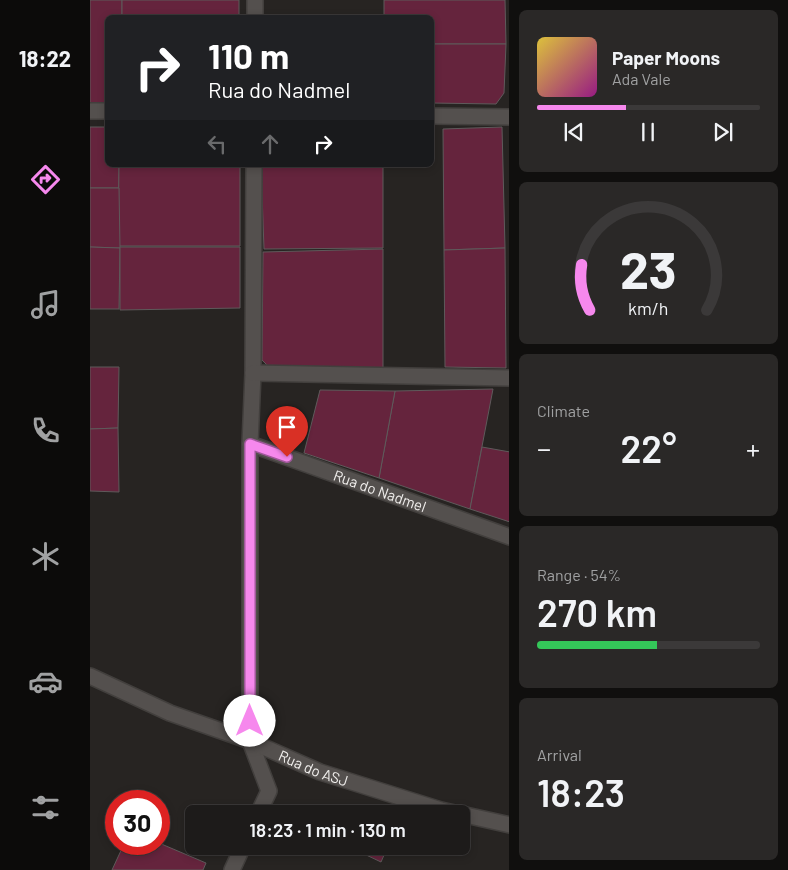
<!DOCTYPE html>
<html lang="en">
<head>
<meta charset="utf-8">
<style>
  body { margin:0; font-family:Barlow,sans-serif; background:#2a2827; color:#f1f3f6; height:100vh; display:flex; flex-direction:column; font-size:19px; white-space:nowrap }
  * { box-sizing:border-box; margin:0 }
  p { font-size:16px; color:#a0a1a2 }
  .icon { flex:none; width:28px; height:28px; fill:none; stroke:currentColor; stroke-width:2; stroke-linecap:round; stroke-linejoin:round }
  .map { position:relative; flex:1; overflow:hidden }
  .panel { display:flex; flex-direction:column; gap:10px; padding:10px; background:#100f0e; width:279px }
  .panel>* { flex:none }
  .top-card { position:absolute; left:15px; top:15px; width:329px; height:152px; border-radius:8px; box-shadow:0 2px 8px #0003,0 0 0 1px #3b3939; background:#202124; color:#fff; overflow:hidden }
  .speed { position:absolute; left:15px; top:790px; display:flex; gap:10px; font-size:25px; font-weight:700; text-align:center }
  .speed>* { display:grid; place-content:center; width:65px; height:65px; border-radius:50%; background:#1d1b1a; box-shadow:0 2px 8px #0003,0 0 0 1px #3b3939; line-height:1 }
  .speed .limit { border:8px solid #d22; background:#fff; color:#111 }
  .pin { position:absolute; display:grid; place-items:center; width:42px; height:42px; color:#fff; margin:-51px -21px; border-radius:50% 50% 50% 0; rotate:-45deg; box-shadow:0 0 5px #0007 }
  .pin .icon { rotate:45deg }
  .me { position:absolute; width:55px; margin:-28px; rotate:0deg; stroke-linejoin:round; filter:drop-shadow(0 0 4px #0008) }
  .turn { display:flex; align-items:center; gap:18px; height:105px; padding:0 20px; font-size:22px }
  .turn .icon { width:65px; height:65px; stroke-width:2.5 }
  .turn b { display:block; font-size:35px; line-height:42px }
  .lanes { display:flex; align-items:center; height:48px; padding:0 20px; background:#0003; justify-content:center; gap:25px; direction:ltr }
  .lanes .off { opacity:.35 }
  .big { font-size:38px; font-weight:600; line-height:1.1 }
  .panel .widget { flex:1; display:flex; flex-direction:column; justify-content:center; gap:8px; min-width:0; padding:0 18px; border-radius:8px; background:#2a2827 }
  .panel .dial { align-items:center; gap:0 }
  .dial svg { height:130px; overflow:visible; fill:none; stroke:#3b3939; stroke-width:7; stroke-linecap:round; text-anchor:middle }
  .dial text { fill:#f1f3f6; stroke:none }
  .song { display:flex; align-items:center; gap:15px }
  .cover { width:60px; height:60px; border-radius:8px; background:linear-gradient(135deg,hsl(50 70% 55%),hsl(310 70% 35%)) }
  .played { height:5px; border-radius:2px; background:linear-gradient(90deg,#f688ed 40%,#3b3939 40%) }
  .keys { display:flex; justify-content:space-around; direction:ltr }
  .heat { display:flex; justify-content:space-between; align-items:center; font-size:28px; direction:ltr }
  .charge { height:8px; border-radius:4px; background:linear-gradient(90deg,#34c759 54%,#3b3939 0) }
  .trip { position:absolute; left:95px; top:805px; width:285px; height:50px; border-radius:8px; background:#1d1b1a; box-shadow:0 2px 8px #0003,0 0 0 1px #3b3939; font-weight:600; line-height:50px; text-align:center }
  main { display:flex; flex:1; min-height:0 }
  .menu { display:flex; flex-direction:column; width:90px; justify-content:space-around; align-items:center; background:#0c0b0a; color:#a0a1a2 }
  .menu .icon { width:35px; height:35px }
  .menu .on { color:#f688ed }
  .menu b { font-size:22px; color:#f1f3f6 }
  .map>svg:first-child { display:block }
</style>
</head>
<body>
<main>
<nav class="menu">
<b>18:22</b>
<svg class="icon on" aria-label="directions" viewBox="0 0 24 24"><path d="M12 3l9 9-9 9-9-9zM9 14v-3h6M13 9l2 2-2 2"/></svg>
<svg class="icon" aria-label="music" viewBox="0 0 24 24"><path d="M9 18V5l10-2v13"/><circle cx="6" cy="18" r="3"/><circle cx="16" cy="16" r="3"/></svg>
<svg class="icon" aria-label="phone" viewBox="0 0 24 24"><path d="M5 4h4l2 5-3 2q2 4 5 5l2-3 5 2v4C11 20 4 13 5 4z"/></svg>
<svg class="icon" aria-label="climate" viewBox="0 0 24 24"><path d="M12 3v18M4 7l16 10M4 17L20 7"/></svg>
<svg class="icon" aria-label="car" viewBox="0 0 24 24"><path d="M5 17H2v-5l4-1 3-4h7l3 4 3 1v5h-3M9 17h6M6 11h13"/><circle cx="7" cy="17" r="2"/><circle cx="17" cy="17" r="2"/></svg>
<svg class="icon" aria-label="filters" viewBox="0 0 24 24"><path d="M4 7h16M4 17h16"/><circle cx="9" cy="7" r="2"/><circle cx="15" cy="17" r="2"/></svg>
</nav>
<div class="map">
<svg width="420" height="870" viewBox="0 0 420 870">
  <rect width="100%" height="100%" fill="#272422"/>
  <g fill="#65243d" stroke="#5f5a5b">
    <polygon points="0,0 32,0 32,18 18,18 18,103 0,103"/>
    <rect x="32" y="0" width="117" height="18"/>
    <polygon points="294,0 415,0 416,44 341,44 341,18 294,18"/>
    <polygon points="341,44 416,44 414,93 406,104 341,103"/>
    <polygon points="0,127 18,127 18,165 29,165 29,188 0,188"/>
    <polygon points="412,127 415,248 354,250 353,129"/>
    <polygon points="29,165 150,165 150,246 28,246"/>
    <polygon points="171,165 293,165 293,248 174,249"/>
    <polygon points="0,188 29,188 30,248 0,247"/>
    <polygon points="0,247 30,248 29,309 0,309"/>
    <polygon points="30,247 150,247 150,308 30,310"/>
    <polygon points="415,248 416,368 355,367 354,250"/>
    <polygon points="293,249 293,368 181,369 172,360 173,252"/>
    <polygon points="0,367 29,367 28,428 0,429"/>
    <polygon points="403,389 380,509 289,478 305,391"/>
    <polygon points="230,390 305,391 289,478 214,453"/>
    <polygon points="28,428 29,492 0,491 0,429"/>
    <polygon points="392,447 420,452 420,522 380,509"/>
    <polygon points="69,843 116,863 113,870 22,870 34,844"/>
    <polygon points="275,846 298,846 291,862 272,853"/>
  </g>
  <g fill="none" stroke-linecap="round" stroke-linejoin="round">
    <g stroke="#423f3d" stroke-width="18">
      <g id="minor">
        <polyline points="165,18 165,0"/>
        <polyline points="0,111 18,111"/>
        <polyline points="341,116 420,117"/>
        <polyline points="164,165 163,373 160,444 160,741 179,791 168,814"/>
        <polyline points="163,373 420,378"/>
        <path id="s1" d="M160,444L420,537"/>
        <path id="s2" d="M0,676L80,713L160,741L230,772L351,810L369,814"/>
        <polyline points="371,814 420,825"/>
        <polyline points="142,870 153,846"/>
      </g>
    </g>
    <use href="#minor" stroke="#54504e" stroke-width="15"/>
  </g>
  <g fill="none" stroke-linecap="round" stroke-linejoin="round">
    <g stroke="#a0589a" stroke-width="12">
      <polyline id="route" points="160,721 160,444 197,457"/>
    </g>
    <use href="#route" stroke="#f688ed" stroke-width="9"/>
  </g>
  <g text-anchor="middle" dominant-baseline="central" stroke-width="4" stroke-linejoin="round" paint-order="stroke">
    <g font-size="15" fill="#f1efed" stroke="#272422">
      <text stroke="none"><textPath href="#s1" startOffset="138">Rua do Nadmel</textPath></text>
      <text stroke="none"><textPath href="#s2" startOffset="242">Rua do ASJ</textPath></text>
    </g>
  </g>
</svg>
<div class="speed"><div class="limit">30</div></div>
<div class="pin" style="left:197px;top:457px;background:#d93025"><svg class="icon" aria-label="arrive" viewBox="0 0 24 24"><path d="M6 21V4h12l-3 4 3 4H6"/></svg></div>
<svg class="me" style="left:160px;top:721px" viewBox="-20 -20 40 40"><circle r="19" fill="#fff"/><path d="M0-13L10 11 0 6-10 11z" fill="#f688ed"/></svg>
<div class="trip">18:23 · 1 min · 130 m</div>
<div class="top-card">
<div class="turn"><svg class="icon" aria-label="right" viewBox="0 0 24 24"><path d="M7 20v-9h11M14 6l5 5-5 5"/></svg><div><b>110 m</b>Rua do Nadmel</div></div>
<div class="lanes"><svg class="icon off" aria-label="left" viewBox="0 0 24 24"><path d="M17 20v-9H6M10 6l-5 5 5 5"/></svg><svg class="icon off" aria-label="ahead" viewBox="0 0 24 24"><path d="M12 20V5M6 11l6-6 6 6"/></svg><svg class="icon" aria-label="right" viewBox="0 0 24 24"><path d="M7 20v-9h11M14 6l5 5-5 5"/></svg></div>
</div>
</div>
<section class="panel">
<div class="widget">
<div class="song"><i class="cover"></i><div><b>Paper Moons</b><p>Ada Vale</p></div></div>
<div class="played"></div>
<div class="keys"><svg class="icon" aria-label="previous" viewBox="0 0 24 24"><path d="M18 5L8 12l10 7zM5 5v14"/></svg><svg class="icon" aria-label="pause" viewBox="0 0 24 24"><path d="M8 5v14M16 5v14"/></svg><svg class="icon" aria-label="next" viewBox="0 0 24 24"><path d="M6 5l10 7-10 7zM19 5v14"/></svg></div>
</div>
<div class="widget dial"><svg viewBox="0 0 100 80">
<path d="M14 69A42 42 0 1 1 86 69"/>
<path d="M14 69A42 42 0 0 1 9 41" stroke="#f688ed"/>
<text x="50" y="56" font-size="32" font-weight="700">23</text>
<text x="50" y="72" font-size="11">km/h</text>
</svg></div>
<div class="widget"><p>Climate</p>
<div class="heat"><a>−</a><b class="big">22°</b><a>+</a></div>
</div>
<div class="widget"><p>Range · 54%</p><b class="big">270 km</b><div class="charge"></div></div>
<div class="widget"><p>Arrival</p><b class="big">18:23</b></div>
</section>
</main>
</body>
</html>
